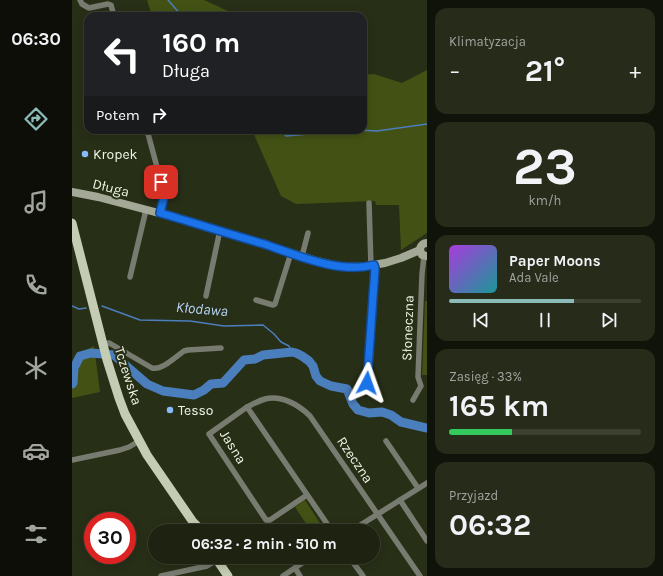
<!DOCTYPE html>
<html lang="pl">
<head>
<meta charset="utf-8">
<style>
  body { margin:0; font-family:Karla,sans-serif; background:#262b1a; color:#f1f3f6; height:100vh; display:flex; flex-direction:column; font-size:15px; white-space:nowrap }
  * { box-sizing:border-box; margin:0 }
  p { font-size:13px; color:#a1a49f }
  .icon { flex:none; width:22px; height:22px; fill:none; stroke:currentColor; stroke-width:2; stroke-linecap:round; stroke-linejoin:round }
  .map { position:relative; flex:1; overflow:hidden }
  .details { display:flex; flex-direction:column; gap:8px; padding:8px; background:#101309; width:236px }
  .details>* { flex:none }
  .guide { position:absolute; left:12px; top:12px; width:283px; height:122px; border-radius:12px; box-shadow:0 2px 10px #0003,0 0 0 1px #3c4031; background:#202124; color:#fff; overflow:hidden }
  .speed { position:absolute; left:12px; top:512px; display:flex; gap:8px; font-size:20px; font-weight:700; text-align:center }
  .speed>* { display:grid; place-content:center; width:52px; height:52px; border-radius:50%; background:#1e2311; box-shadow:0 2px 10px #0003,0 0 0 1px #3c4031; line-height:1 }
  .speed .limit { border:6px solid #d22; background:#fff; color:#111 }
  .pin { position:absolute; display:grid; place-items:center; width:34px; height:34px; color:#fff; margin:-17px; border-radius:8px; box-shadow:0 2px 6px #0006 }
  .me { position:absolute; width:44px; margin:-22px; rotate:4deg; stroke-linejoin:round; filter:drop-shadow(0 0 3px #0008) }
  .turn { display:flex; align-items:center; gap:14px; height:84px; padding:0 12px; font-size:18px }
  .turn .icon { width:52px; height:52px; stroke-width:2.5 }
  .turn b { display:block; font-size:28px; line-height:34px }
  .then { display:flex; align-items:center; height:38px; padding:0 12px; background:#0003; gap:8px; font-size:15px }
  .big { font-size:30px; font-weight:700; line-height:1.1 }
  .details .tile { flex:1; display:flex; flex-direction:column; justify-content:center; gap:6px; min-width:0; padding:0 14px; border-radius:12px; background:#262b1a }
  .details .dial { align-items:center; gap:0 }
  .dial b { font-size:52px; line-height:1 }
  .song { display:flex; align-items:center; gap:12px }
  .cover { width:48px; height:48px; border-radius:6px; background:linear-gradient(135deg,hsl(280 70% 55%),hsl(180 70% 35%)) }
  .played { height:4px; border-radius:2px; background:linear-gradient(90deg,#8bbbb9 65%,#3c4031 65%) }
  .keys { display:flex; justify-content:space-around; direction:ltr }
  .heat { display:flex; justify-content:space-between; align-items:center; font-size:22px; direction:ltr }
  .charge { height:6px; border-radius:3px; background:linear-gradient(90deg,#34c759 33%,#3c4031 0) }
  .trip { position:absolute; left:76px; top:524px; width:232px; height:40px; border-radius:20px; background:#1e2311; box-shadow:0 2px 10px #0003,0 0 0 1px #3c4031; font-weight:700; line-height:40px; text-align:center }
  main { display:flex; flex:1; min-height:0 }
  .tab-bar { display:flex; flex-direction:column; width:72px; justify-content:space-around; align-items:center; background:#0c0e07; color:#a1a49f }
  .tab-bar .icon { width:28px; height:28px }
  .tab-bar .selected { color:#8bbbb9 }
  .tab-bar b { font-size:18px; color:#f1f3f6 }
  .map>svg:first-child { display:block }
</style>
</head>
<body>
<main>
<nav class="tab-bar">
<b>06:30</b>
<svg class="icon selected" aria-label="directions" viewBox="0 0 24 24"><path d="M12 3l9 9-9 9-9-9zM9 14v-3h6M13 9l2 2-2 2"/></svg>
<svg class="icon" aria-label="music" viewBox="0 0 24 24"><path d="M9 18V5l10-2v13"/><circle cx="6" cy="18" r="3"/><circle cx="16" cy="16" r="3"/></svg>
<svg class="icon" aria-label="phone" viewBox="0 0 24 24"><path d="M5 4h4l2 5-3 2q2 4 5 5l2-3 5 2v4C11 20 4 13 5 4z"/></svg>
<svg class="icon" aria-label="climate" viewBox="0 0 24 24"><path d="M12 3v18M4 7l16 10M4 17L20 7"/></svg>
<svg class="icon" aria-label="car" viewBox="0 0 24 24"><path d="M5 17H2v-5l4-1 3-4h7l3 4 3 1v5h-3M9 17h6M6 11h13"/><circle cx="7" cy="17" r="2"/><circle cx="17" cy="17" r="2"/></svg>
<svg class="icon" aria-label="filters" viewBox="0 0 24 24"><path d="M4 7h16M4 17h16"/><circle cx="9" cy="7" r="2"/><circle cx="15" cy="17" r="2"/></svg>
</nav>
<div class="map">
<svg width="355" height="576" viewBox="0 0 355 576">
  <rect width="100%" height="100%" fill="#282f17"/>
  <g fill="#435214">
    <polygon points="75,0 132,0 167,16 80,16"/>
    <polygon points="355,70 355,233 329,250 327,205 304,205 303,201 224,204 209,196 180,130 291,130 291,75 302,74 330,83"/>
    <polygon points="353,301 355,301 355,375 350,375"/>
    <polygon points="22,346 28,392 0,398 0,375 4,373 4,355"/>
    <polygon points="233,500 253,531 239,531 223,507"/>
  </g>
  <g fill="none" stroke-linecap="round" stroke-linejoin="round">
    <g stroke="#4b7ebd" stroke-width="1.5">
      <polyline points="96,0 110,16"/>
      <polyline points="209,130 214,136 284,130 305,131 355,124"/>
      <polyline points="0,306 7,309 14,308"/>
      <polyline points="30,306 68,320 118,321 152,326 191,325 202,334 209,342 217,346 220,352"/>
    </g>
    <polyline stroke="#4b7ebd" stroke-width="9" points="0,384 1,383 2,368 8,356 19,353 42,355 51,363 75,384 91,391 122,395 132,390 139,384 151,383 172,360 183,359 191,355 220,352 224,353 230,356 237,361 241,366 244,376 248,381 259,386 275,389 281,404 286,410 297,413 310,412 319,415 329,422 355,428"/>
    <g stroke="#787c70" stroke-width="5.5">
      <polyline points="8,0 10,4 17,8 36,4 39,5 42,16"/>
      <polyline points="75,130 92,193 92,197 88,213"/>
      <polyline points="297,203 299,266"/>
      <polyline points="230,256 236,233"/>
      <polyline points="58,277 74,210"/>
      <polyline points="134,296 148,230"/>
      <polyline points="184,300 201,305 203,304 219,253"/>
      <path d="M31,344L37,343L39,344L80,368C91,370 103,357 112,351L116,350L149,348"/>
      <polyline points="295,383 303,268 302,265"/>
      <polyline points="341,400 349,386 346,377 350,274 352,256"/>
      <path d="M175,407C181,404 186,401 193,399C210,395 227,405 238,416L348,576"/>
      <polyline points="314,441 346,488"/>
      <polyline points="0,460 48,450 57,447 67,441"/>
      <polyline points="235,495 198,520 194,520 137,434 175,407 260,531"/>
      <polyline points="328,500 355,541"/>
      <polyline points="279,531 355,483"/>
      <polyline points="277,557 291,576"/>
      <polyline points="223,568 228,576"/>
      <polyline points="89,576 135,566 145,560"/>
      <polyline points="211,576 239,557"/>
    </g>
    <g stroke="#a3a996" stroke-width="8">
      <polyline points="0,192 26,197 117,221 245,261 265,266 289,267 313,263 329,258 348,250"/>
      <path d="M355,243C351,243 348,246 348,250L350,255L355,256"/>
    </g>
    <g stroke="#c4ccb3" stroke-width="9">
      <polyline points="0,223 35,360 47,398 53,414 75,455 121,522 126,527 129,531"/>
      <polyline points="143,557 156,576"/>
    </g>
  </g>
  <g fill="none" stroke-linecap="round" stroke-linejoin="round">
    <g stroke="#114b97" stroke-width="10">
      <path id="route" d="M89,182L92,197L88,213C123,223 157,234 192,244C225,255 266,274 302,265L303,268L295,383"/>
    </g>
    <use href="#route" stroke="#1a73e8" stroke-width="7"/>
  </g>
  <g fill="#87bbfb" stroke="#282f17" stroke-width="1.5">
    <circle cx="13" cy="154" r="4"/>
    <circle cx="98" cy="410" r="4"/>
  </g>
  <g text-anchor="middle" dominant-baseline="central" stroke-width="4" stroke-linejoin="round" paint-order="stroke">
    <g font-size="14" fill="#eff4e5" stroke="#282f17" text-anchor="start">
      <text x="21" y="154">Kropek</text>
      <text x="106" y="410">Tesso</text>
    </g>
    <g font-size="14" fill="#eff4e5" stroke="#282f17">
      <text transform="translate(39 188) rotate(14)">Długa</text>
      <text transform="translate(336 328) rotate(-88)">Słoneczna</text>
      <text transform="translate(56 376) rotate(72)">Tczewska</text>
      <text transform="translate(161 447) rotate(58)">Jasna</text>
      <text transform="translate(283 460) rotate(56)">Rzeczna</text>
    </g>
    <g font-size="15" font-style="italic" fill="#b7d2f5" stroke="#282f17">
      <text transform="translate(130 309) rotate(5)">Kłodawa</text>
    </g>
  </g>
</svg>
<div class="speed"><div class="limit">30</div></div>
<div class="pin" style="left:89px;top:182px;background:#d93025"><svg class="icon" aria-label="arrive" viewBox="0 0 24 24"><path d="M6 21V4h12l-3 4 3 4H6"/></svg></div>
<svg class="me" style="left:295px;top:383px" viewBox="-20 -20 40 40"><path d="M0-17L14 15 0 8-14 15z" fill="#1a73e8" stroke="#fff" stroke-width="4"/></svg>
<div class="trip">06:32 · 2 min · 510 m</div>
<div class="guide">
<div class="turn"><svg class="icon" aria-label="left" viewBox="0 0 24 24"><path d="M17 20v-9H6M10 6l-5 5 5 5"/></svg><div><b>160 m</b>Długa</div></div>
<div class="then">Potem<svg class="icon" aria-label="right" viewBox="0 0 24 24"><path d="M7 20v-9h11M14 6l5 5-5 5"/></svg></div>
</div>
</div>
<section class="details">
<div class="tile"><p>Klimatyzacja</p>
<div class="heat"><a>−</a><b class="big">21°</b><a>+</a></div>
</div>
<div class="tile dial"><b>23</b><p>km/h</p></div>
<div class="tile">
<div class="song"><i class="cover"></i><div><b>Paper Moons</b><p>Ada Vale</p></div></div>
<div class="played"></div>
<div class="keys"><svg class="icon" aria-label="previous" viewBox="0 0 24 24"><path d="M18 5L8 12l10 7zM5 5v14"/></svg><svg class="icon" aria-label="pause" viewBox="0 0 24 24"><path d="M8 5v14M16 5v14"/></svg><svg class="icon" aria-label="next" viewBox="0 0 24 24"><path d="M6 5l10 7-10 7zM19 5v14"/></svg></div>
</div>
<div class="tile"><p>Zasięg · 33%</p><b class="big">165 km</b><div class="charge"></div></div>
<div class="tile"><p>Przyjazd</p><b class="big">06:32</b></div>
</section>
</main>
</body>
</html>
